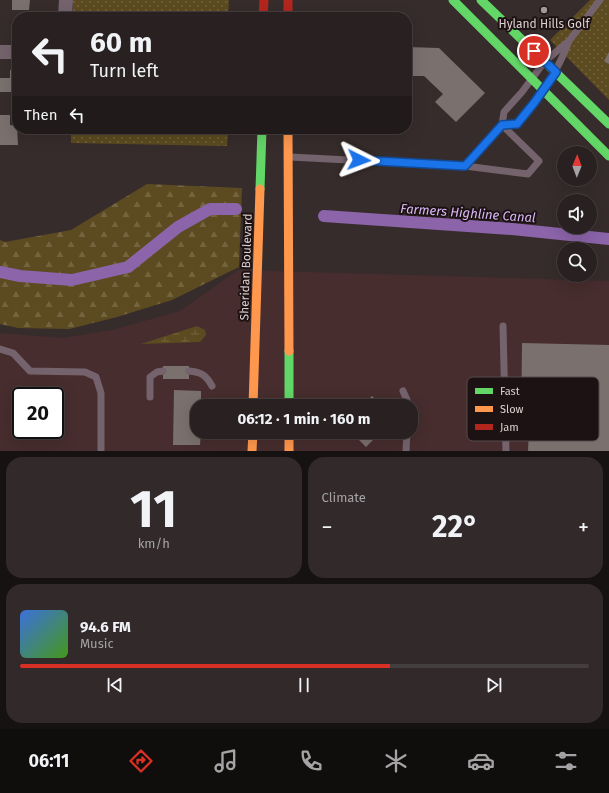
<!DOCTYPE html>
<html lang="en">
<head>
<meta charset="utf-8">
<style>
  body { margin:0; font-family:"Fira Sans",sans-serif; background:#31292a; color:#f1f3f6; height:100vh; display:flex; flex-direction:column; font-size:15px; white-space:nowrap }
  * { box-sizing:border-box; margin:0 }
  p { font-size:13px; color:#a5a3a5 }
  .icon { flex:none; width:22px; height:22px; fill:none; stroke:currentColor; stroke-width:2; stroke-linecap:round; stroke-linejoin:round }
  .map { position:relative; height:451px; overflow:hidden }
  .panel { display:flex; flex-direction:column; gap:6px; padding:6px; background:#171212; flex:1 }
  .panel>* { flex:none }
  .guide { position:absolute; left:12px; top:12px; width:400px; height:122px; border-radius:16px; box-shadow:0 4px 16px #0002,0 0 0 1px #453e3f; background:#292121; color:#f1f3f6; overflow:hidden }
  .needle { width:26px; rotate:1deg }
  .fabs { position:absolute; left:557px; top:146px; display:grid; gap:8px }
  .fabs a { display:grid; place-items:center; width:40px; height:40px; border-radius:50%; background:#292121; box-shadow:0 4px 16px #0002,0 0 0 1px #453e3f; font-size:20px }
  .speed { position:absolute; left:12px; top:387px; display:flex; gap:8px; font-size:20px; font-weight:700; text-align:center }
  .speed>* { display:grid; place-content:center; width:52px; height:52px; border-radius:50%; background:#292121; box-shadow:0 4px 16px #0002,0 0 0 1px #453e3f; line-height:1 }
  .speed .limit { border:2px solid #111; border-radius:6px; background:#fff; color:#111 }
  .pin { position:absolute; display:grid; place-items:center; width:34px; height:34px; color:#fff; margin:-17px; border:2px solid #fff; border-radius:50%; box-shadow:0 1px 4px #0007 }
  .me { position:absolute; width:44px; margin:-22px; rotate:93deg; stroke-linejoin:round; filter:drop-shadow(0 0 3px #0008) }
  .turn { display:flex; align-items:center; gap:14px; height:84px; padding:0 12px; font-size:18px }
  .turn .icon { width:52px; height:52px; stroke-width:2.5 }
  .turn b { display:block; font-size:28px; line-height:34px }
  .then { display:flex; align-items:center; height:38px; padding:0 12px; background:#0003; gap:8px; font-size:15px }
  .big { font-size:30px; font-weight:700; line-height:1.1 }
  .panel .widget { flex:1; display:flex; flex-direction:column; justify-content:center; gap:6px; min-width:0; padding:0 14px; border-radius:16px; background:#31292a }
  .panel .dial { align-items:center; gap:0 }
  .dial b { font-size:52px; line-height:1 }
  .song { display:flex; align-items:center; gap:12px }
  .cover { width:48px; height:48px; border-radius:6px; background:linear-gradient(135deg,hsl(220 70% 55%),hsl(100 70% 35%)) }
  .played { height:4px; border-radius:2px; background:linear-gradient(90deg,#d93025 65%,#453e3f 65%) }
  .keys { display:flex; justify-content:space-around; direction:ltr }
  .heat { display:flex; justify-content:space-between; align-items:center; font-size:22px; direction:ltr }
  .panel .tiles { flex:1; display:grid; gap:6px; grid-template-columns:1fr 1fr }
  .widget:last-child { grid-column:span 2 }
  .trip { position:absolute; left:190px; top:399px; width:228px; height:40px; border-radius:16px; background:#292121; box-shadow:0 4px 16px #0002,0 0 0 1px #453e3f; font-weight:700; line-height:40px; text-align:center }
  .tabs { display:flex; height:64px; justify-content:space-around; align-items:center; background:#100d0d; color:#a5a3a5 }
  .tabs .icon { width:28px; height:28px }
  .tabs .current { color:#d93025 }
  .tabs b { font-size:18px; color:#f1f3f6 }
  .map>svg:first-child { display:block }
</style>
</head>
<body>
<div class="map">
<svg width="609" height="451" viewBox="0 0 609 451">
  <defs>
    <pattern id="green-dots" width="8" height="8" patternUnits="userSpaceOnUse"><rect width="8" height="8" fill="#5c4b20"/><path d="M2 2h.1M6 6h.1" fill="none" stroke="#73643f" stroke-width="1.8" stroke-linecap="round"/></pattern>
    <pattern id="forest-firs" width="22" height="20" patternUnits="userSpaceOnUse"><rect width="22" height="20" fill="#5c4b20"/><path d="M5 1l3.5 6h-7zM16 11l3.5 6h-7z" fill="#73643f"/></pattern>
    <pattern id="wetland-marsh" width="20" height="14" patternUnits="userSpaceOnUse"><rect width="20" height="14" fill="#5c4b20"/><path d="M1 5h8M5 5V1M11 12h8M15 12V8" fill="none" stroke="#73643f"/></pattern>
  </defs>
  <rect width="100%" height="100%" fill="#372c2c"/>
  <path fill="#472d2d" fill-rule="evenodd" d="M238,270L609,281V451H0V333L62,338L112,330L180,311ZM21,396H55V430H21ZM197,406H411V432H197Z"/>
  <g fill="url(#green-dots)">
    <polygon points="73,0 229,0 228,17 73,17"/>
    <polygon points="590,0 609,0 609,100 550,40"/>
    <polygon points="71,129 228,129 227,146 71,143"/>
  </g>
  <polygon fill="url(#forest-firs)" points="147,184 242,188 239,267 172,300 117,317 69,329 18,328 0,324 0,240 5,242 71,230"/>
  <polygon fill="url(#wetland-marsh)" points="197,326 205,330 206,335 200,342 141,344"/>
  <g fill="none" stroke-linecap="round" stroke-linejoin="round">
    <g stroke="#8b64a9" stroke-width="12">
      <polyline points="324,216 512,229 609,239"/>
      <polyline points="0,272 20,276 72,280 128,267 178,227 210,209 236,209"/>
    </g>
  </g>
  <g fill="#7a706d">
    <polygon points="12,0 30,0 29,10 12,10"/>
    <polygon points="407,47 439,48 485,93 456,122 435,102 443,94 424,76 407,76"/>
    <polygon points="609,52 609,64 604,61"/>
    <polygon points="10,70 17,70 17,92 0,92 0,78 10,78"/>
    <polygon points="0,115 10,115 10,125 17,126 18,145 0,145"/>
    <polygon points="334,129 361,129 361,135 334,134"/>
    <polygon points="522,343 609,345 609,451 528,451 529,427 521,427"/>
    <rect x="163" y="366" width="26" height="13"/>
    <polygon points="174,390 201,391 201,406 197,406 197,432 201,432 200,445 173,445"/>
    <polygon points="372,396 382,406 362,406"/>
    <polygon points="351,432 381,432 366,447"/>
  </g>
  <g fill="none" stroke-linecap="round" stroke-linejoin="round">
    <g stroke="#74636d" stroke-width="7">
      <path d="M569,41C557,74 539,97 517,124L502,125L504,112L522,92L545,61L569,41L600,0"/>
      <polyline points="290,157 465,166 528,174 539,161 502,125 465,166"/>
      <polyline points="503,326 506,451"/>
      <polyline points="0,349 13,353 30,371 85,372 96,377 101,393 101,451"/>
      <path d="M189,371C201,372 206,375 212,386"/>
      <polyline points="403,391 407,400 407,406"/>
      <polyline points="150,397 150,377 157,372 163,371"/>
      <polyline points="406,451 407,432"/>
    </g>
    <g stroke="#74636d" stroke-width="14">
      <polyline points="65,17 66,0"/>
      <polyline points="0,52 17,52"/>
    </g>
    <g stroke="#63d668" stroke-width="9">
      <polyline points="453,0 609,156"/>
      <polyline points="481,0 609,124"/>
      <polyline points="260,189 262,129"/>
      <polyline points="289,351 289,406"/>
    </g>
    <g stroke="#ff974d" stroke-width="9">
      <polyline points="288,129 289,351"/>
      <polyline points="253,406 260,189"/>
      <polyline points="289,432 289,451"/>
      <polyline points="252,451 253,432"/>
    </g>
    <g stroke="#b3261e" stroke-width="9">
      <polyline points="288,0 288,17"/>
      <polyline points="263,17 264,0"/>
    </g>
  </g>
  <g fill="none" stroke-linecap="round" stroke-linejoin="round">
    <g stroke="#114b97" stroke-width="10">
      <polyline id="route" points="359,160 465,166 502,125 517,124 534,103 556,72 534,51"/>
    </g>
    <use href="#route" stroke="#1a73e8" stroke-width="7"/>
  </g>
  <circle fill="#a49797" stroke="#1c1213" stroke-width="1.5" cx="544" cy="10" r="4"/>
  <g text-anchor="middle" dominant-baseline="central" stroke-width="4" stroke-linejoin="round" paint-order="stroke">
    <g font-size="12" fill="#dfd0d0" stroke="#1c1213">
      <text x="544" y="24">Hyland Hills Golf</text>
    </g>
    <g font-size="12" fill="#dfd0d0" stroke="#1c1213">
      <text transform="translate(246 267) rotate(-88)">Sheridan Boulevard</text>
    </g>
    <g font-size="13" font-style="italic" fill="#d8b8f5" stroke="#1c1213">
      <text transform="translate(468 213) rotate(4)">Farmers Highline Canal</text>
    </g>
  </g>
  <rect x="467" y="377" width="132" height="64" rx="6" fill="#1c1213" stroke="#564b4c" stroke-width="1"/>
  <rect x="475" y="388" width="18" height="6" fill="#63d668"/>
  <rect x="475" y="406" width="18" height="6" fill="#ff974d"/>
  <rect x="475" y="424" width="18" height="6" fill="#b3261e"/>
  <g font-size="11" fill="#dfd0d0">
    <text x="500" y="395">Fast</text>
    <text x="500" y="413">Slow</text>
    <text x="500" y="431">Jam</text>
  </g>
</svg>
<div class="fabs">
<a><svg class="needle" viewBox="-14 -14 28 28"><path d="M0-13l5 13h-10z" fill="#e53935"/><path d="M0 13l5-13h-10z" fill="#a5a3a5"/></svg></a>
<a><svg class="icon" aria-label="sound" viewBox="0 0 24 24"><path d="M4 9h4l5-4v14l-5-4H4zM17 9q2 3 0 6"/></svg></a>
<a><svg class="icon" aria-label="search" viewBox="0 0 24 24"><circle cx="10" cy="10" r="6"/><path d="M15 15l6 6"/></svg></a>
</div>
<div class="speed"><div class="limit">20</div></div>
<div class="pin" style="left:534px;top:51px;background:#d93025"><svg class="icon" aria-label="arrive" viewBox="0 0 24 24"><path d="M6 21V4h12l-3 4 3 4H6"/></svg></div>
<svg class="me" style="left:359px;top:160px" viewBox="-20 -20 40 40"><path d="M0-17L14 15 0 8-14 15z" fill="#1a73e8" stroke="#fff" stroke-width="4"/></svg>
<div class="trip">06:12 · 1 min · 160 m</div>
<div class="guide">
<div class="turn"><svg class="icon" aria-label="left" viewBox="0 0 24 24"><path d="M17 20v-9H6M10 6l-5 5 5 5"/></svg><div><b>60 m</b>Turn left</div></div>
<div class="then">Then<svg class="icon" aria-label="left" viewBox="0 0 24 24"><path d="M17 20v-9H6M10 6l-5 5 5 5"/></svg></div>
</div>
</div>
<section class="panel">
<div class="tiles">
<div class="widget dial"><b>11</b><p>km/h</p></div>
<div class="widget"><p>Climate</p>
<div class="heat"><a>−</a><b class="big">22°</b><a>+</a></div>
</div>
<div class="widget">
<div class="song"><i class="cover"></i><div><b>94.6 FM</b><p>Music</p></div></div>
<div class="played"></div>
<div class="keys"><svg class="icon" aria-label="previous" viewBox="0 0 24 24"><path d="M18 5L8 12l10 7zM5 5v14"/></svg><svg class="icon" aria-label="pause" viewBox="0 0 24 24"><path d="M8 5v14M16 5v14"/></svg><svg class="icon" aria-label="next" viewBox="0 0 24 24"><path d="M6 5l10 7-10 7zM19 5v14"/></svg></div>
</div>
</div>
</section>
<nav class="tabs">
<b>06:11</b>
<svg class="icon current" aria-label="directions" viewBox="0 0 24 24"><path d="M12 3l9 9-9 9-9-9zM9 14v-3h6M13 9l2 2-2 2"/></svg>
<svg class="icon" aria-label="music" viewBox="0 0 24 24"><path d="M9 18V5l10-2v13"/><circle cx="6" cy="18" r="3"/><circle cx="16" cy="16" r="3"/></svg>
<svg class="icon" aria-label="phone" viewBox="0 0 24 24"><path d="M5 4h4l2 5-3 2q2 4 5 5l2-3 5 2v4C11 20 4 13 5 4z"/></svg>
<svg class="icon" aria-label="climate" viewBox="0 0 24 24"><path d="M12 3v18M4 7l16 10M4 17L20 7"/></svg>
<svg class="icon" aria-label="car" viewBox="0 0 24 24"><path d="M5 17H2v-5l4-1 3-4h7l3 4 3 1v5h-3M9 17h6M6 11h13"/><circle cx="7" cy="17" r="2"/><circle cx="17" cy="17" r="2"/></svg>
<svg class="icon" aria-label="filters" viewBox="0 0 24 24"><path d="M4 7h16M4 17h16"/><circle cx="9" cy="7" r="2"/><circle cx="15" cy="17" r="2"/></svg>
</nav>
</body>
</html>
